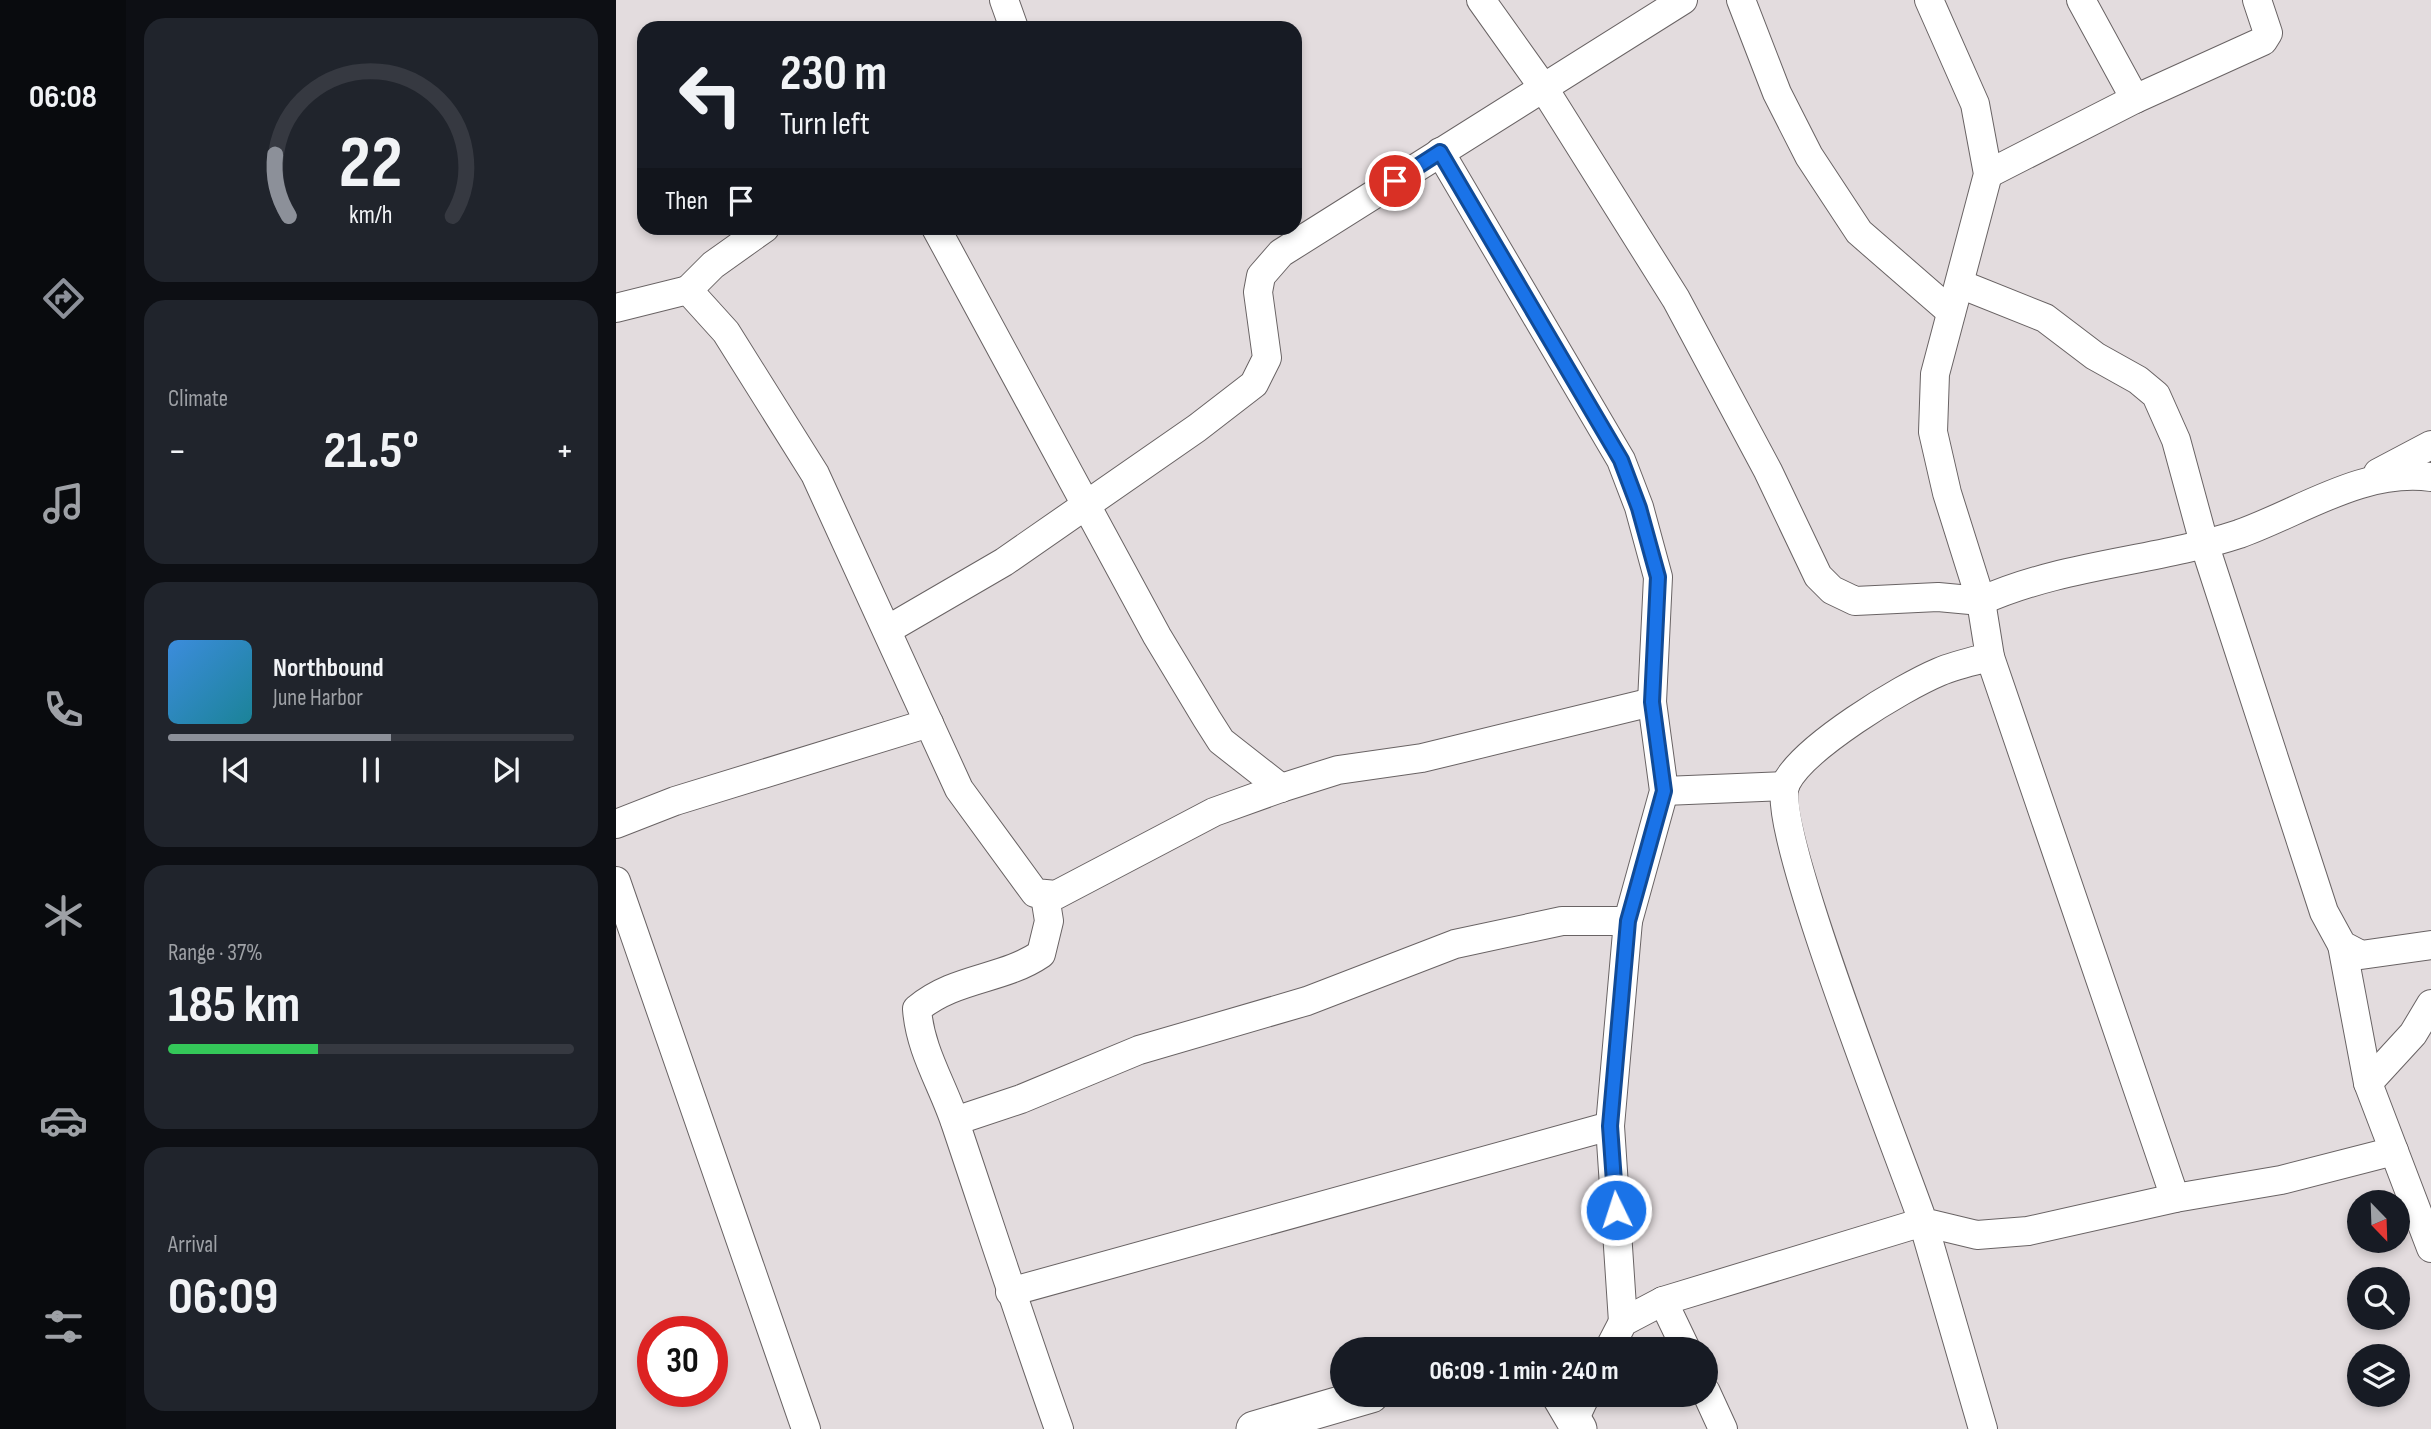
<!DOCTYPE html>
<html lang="en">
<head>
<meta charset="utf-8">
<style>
  body { margin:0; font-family:"Sofia Sans Condensed",sans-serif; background:#20242c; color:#f1f3f6; height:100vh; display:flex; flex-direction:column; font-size:26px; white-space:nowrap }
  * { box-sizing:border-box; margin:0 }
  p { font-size:23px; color:#9ea1a6 }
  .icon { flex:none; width:38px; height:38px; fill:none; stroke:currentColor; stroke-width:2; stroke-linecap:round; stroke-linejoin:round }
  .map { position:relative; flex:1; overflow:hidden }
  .drawer { display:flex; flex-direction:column; gap:18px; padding:18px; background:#0d0f14; width:490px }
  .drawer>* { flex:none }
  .top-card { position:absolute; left:21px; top:21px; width:665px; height:214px; border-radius:21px; box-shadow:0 4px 10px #0003; background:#171b24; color:#f1f3f6; overflow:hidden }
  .needle { width:46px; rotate:157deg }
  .controls { position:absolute; left:1731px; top:1190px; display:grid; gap:14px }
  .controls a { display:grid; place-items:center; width:63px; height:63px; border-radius:50%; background:#171b24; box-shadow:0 4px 10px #0003; font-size:35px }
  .speed { position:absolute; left:21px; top:1316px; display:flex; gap:14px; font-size:35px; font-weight:700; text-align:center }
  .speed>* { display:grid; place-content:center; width:91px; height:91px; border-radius:50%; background:#171b24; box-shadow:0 4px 10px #0003; line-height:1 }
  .speed .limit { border:10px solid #d22; background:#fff; color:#111 }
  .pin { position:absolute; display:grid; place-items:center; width:60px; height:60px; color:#fff; margin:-30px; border:4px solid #fff; border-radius:50%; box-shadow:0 2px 7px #0007 }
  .me { position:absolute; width:77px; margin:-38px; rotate:356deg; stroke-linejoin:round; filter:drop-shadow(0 0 5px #0008) }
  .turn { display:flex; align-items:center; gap:24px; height:147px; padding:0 28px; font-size:32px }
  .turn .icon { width:91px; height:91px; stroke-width:2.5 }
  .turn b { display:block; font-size:49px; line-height:60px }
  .then { display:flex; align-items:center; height:66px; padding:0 28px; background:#0003; gap:14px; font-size:26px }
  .big { font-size:52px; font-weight:700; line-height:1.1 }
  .drawer .widget { flex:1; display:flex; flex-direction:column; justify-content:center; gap:10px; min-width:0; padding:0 24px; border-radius:21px; background:#20242c }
  .drawer .dial { align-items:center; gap:0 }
  .dial svg { height:182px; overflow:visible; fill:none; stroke:#363941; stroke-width:7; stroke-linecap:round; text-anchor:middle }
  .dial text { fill:#f1f3f6; stroke:none }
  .song { display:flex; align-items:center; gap:21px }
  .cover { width:84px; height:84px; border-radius:10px; background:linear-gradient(135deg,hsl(210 70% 55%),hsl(190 70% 35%)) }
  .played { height:7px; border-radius:4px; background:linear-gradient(90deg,#8c9099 55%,#363941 55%) }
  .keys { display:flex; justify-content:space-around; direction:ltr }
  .heat { display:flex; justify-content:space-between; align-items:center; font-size:38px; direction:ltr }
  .charge { height:10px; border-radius:5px; background:linear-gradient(90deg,#34c759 37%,#363941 0) }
  .trip { position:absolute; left:714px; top:1337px; width:388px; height:70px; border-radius:35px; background:#171b24; box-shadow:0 4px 10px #0003; font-weight:700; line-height:70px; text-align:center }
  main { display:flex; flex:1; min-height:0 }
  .menu { display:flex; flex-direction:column; width:126px; justify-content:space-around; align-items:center; background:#090b0e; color:#9ea1a6 }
  .menu .icon { width:49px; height:49px }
  .menu .on { color:#8c9099 }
  .menu b { font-size:32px; color:#f1f3f6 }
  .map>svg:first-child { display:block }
</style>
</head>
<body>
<main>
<nav class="menu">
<b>06:08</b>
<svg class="icon on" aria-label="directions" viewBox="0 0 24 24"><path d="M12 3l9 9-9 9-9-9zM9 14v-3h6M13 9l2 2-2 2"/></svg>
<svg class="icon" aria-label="music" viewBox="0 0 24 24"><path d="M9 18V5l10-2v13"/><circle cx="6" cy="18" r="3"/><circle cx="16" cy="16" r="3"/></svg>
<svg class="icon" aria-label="phone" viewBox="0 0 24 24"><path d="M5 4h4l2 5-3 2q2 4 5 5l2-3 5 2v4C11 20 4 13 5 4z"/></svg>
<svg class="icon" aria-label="climate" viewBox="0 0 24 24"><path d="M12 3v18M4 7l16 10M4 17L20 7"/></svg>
<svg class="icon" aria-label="car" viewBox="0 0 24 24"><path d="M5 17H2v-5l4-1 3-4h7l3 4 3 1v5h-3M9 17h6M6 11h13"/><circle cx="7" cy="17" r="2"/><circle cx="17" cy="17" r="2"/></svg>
<svg class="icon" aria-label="filters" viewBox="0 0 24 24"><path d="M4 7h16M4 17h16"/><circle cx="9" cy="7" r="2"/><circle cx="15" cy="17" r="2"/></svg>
</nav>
<section class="drawer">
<div class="widget dial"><svg viewBox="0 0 100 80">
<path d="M14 69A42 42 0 1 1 86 69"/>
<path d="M14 69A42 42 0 0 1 8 42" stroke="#8c9099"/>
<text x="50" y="56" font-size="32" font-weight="700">22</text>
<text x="50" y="72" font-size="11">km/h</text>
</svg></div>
<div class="widget"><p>Climate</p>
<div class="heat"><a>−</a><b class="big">21.5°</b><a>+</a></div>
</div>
<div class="widget">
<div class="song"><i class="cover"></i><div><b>Northbound</b><p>June Harbor</p></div></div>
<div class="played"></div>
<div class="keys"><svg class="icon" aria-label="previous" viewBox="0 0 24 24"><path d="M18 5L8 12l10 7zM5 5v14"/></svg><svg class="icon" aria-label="pause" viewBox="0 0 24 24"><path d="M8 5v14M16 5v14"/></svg><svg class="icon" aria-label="next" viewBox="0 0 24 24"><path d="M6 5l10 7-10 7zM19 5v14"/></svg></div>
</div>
<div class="widget"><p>Range · 37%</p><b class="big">185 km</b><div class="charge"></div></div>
<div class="widget"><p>Arrival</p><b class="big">06:09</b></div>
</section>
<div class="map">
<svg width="1815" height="1429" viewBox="0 0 1815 1429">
  <rect width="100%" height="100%" fill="#e3dcde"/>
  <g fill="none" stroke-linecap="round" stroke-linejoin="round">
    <g stroke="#696364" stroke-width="30">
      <g id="minor">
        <polyline points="388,0 398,28"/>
        <path d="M865,0L927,87L1060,299L1152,471L1202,576L1216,590L1239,601L1322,597L1365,601L1374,657C1358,661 1339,665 1323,672C1285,688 1188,747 1170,783C1151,823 1286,1160 1307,1222L1361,1235L1412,1231L1559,1198L1665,1180L1778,1151"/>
        <polyline points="1125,0 1161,93 1193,156 1243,232 1335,312"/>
        <path d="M1313,0L1359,104L1372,174L1319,374L1317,432L1331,493L1365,601C1447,564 1538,562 1623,534C1685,512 1746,468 1815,477"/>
        <polyline points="1465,0 1519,99"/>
        <polyline points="824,152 1005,460 1023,507 1042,577 1036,702 1048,791 1012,921 994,1126 1007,1322"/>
        <polyline points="1372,174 1519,99 1647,41 1652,33 1641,0"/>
        <polyline points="320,228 541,636 591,719 605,741 665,788"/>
        <polyline points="1344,284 1429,318 1479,356 1522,380 1540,395 1560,440 1588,543 1708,912 1726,945 1745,955 1815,945"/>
        <polyline points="72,290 97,265 149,228"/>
        <polyline points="0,308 72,290 110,332 199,474 343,789 419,893 440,895 598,812 665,788 722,770 806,758 1036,702"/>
        <polyline points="1762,473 1815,445"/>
        <polyline points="271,630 388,562 581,428 638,384 651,358 642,292 645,276 665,253 1067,0"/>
        <polyline points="1374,657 1559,1198"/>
        <polyline points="1048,791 1169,786"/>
        <polyline points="0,824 59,801 313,723"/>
        <polyline points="0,881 190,1429"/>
        <path d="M429,896L433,921L425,954C387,980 339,977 301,1009C304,1051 327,1085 340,1125C374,1226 407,1328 443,1429"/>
        <polyline points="1726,945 1752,1083 1815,1248"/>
        <polyline points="1752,1083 1797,1034 1815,1004"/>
        <polyline points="339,1121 405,1099 523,1050 691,1001 839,944 946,921 1012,921"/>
        <polyline points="394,1292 994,1126"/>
        <polyline points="1047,1301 1070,1349"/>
        <polyline points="993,1349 1007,1322 1047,1301 1307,1222 1367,1429"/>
        <polyline points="1090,1392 1107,1429"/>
        <polyline points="959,1418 970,1395"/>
      </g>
    </g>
    <g stroke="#696364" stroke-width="37">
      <g id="tertiary">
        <polyline points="943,1395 963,1429"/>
        <polyline points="638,1429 755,1395"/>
      </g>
    </g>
    <use href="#minor" stroke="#fff" stroke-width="28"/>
    <use href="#tertiary" stroke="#fff" stroke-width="35"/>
  </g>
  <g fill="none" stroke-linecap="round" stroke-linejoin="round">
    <g stroke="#114b97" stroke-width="18">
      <polyline id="route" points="779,181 824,152 1005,460 1023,508 1042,577 1036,702 1048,791 1012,921 994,1126 1000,1210"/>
    </g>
    <use href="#route" stroke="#1a73e8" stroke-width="12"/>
  </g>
</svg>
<div class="controls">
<a><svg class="needle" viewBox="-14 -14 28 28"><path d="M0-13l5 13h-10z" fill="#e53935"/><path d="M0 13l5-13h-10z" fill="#9ea1a6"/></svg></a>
<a><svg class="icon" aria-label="search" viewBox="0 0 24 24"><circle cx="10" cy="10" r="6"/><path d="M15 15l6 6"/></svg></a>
<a><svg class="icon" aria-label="layers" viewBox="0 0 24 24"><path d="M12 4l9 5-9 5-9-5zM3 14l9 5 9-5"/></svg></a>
</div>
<div class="speed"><div class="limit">30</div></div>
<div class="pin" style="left:779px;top:181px;background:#d93025"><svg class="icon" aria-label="arrive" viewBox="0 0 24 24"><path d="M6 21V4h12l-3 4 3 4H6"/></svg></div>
<svg class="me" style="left:1000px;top:1210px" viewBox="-20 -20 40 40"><circle r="17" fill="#1a73e8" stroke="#fff" stroke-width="3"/><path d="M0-11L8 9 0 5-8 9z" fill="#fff"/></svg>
<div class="trip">06:09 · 1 min · 240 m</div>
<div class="top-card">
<div class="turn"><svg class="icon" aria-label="left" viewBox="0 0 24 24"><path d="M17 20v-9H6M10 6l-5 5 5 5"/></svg><div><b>230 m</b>Turn left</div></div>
<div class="then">Then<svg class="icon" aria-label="arrive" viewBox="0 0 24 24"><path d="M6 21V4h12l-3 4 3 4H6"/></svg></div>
</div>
</div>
</main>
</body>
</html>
